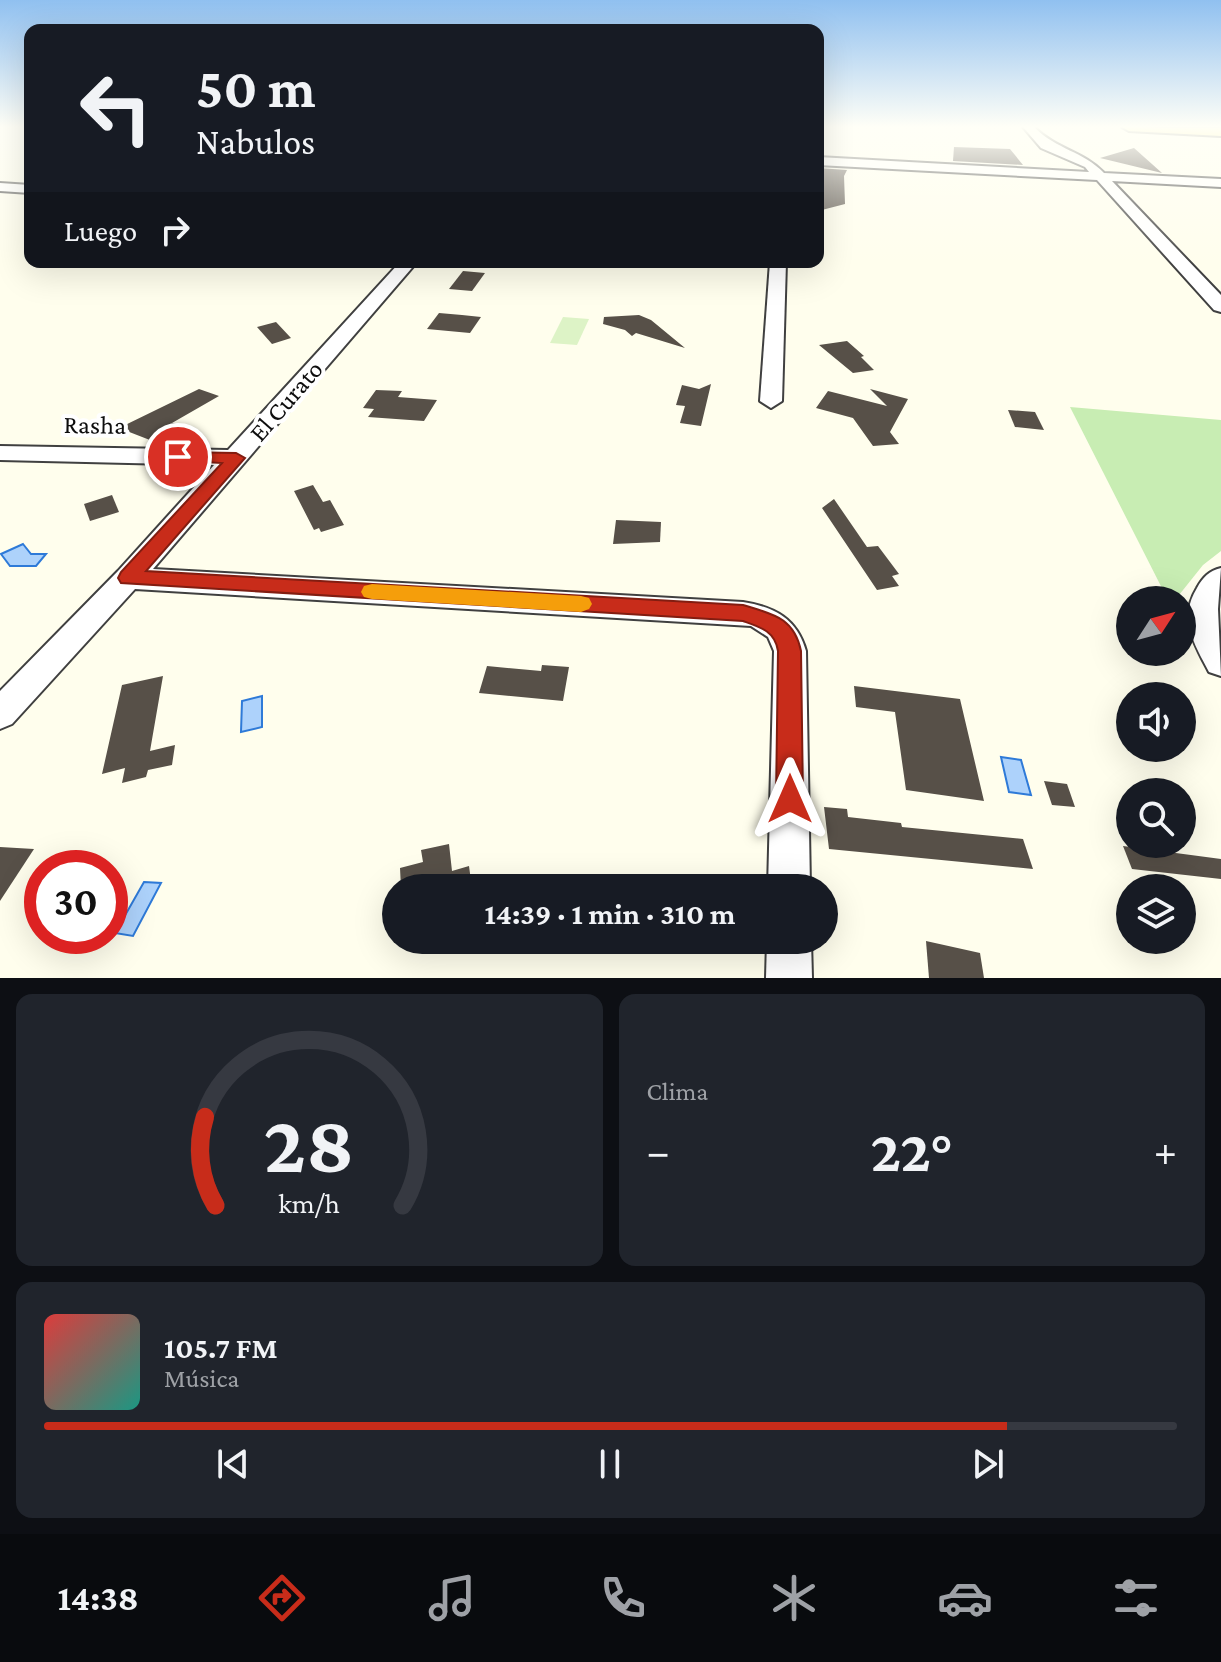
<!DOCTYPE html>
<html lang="es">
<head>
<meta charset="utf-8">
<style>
  body { margin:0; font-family:"Crimson Pro",serif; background:#20242c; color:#f1f3f6; height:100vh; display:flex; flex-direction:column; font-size:30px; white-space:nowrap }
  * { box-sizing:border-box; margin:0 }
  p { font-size:26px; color:#9ea1a6 }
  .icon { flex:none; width:44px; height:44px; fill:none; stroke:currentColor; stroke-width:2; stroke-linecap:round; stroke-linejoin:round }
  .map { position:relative; height:978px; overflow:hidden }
  .details { display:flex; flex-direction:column; gap:16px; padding:16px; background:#0d0f14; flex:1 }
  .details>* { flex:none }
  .banner { position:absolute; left:24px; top:24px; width:800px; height:244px; border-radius:16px; box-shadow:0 8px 32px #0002; background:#171b24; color:#f1f3f6; overflow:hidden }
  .needle { width:52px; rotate:54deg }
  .tools { position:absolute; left:1116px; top:586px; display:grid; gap:16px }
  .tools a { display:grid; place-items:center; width:80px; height:80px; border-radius:50%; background:#171b24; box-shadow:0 8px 32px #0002; font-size:40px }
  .speed { position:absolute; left:24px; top:850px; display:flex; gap:16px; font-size:40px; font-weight:700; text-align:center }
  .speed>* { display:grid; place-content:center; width:104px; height:104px; border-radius:50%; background:#171b24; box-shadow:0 8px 32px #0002; line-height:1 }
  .speed .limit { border:12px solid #d22; background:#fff; color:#111 }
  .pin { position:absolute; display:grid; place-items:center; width:68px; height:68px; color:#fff; margin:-34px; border:4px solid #fff; border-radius:50%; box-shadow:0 2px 8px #0007 }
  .me { position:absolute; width:88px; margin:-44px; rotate:0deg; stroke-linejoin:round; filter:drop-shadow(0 0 6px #0008) }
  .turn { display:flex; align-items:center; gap:28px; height:168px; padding:0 40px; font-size:36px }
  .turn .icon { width:104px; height:104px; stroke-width:2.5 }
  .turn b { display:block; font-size:56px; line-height:68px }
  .then { display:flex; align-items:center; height:76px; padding:0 40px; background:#0003; gap:16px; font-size:30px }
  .big { font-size:60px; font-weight:700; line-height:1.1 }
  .details .widget { flex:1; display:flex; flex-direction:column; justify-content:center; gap:12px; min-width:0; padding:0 28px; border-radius:16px; background:#20242c }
  .details .dial { align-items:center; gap:0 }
  .dial svg { height:208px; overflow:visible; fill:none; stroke:#363941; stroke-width:7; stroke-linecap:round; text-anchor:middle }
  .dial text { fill:#f1f3f6; stroke:none }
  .song { display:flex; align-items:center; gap:24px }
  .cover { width:96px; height:96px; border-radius:12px; background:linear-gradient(135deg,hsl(0 70% 55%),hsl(170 70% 35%)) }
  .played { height:8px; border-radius:4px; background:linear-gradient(90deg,#c82c1a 85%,#363941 85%) }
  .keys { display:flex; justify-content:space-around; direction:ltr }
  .heat { display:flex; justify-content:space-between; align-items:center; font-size:44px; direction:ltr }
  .details .tiles { flex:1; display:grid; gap:16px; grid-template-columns:1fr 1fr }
  .widget:last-child { grid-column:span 2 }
  .trip { position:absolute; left:382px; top:874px; width:456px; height:80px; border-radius:40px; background:#171b24; box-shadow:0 8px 32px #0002; font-weight:700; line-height:80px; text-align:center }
  .dock { display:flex; height:128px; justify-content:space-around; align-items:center; background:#090b0e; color:#9ea1a6 }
  .dock .icon { width:56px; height:56px }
  .dock .current { color:#c82c1a }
  .dock b { font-size:36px; color:#f1f3f6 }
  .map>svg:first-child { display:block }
</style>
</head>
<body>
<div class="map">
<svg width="1221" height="978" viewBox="0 0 1221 978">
  <rect width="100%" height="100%" fill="#fffeed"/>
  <polygon fill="#c8edb3" points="1070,407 1221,420 1221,551 1203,565 1175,600 1168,600"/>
  <polygon fill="#ddf3c6" points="563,317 589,319 577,345 550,343"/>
  <g fill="#add2fb" stroke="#2e7ad8" stroke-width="2">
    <polygon points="23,544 31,554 46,554 36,566 10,566 1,554"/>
    <polygon points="262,696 262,727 241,732 242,701"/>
    <polygon points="1001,757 1021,760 1031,795 1009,792"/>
    <polygon points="144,882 161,883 133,936 115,933"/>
  </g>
  <g fill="#575048">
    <polygon points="954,147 1010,149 1023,165 953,161"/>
    <polygon points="1134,148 1162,173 1100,158"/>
    <polygon points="818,168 847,170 844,176 845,204 818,211"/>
    <polygon points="463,271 485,273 472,291 449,289"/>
    <polygon points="439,313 462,315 481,317 470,333 427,329"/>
    <polygon points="639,315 651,320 685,348 636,333 632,336 625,330 603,324 604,317"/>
    <polygon points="276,322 291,338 272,344 257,327"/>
    <polygon points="847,341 864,356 861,357 874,370 853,373 819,345"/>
    <polygon points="711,384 701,426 680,423 685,406 676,405 682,385 699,389"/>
    <polygon points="199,389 219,396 172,423 193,428 174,443 155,442 119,428"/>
    <polygon points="870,389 908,399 890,432 899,444 873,446 853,418 816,408 828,391 887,406"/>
    <polygon points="376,390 402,391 398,397 437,400 424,421 368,417 374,409 363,408"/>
    <polygon points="1008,410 1035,412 1044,430 1015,427"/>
    <polygon points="313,485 323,502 330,500 344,525 321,532 319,528 314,530 294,491"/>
    <polygon points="112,495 119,512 90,521 84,504"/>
    <polygon points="834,499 867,547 878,546 899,574 892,576 899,586 877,590 822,508"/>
    <polygon points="616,520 661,522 660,542 613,544"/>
    <polygon points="542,665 569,667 563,701 479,693 487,666 541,671"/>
    <polygon points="163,676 150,751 175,745 172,765 148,770 146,777 122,783 125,768 102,774 122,685"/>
    <polygon points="854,686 960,699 984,801 906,790 895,712 856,707"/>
    <polygon points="1044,781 1067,784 1075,807 1052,805"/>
    <polygon points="824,807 847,809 848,817 901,823 902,827 1023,839 1033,869 829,849"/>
    <polygon points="449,844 452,871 469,866 472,888 401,888 400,868 423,862 421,850"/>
    <polygon points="1123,846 1221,859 1221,879 1132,869"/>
    <polygon points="0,847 34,849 0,901"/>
    <polygon points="926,941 980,953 984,978 929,978"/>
  </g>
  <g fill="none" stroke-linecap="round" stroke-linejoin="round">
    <g stroke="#404040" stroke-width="4">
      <g id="minor">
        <path d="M1023,127H1034C1057,150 1083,151 1104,173L1221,179V187L1112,181L1221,295V312L1214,310L1097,180L818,165V157L1089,172L1085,167L1041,148Z"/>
        <polygon points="0,183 30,185 30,193 0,191"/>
        <path d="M400,262H417L153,569L743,602C775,607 797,619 806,651L810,888H768L774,651L768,637L751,626L135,589L12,724L0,729V691L118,571L214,465L0,460V446L228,450Z"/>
        <polygon points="770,262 786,262 782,401 771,408 760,401"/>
        <path d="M1221,568L1218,609L1221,676L1209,672C1194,643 1178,619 1197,588C1203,577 1209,571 1221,568Z"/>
        <polygon points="767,940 811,940 812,978 766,978"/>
      </g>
    </g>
    <g stroke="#1e1e1e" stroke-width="4">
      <polygon id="major" points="1122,127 1221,128 1221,136 1129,131"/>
    </g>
    <use href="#minor" fill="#fff" fill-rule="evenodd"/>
    <use href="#major" fill="#fff05d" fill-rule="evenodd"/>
  </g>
  <linearGradient id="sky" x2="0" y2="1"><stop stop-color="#90c0f0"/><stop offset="0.48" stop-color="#fffff7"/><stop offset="1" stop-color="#fffff7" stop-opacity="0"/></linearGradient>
  <rect width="1221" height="264" fill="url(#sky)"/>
  <path fill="#c82c1a" stroke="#821d11" stroke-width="2" d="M178,452L236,453L245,458L146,571L743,605C772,614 794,617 801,651L803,799L799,808L790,811L780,808L776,799L778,651C775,631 760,627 743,621L121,583L118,578L121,572L222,463L172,460L169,457L172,453Z"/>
  <polygon fill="#f59e0b" points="372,584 581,596 589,598 592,604 589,609 581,612 372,599 364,597 361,592 364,586"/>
  <g text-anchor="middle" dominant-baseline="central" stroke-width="8" stroke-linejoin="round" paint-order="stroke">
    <g font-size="26" fill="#0d0d0d" stroke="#fff">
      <text transform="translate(286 401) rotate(-49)">El Curato</text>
      <text transform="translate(95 425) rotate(1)">Rasha</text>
    </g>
  </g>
</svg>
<div class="tools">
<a><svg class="needle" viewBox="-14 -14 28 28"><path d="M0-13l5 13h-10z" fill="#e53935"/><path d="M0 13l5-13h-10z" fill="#9ea1a6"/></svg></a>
<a><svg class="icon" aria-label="sound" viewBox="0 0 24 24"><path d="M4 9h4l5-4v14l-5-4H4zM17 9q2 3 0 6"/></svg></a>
<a><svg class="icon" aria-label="search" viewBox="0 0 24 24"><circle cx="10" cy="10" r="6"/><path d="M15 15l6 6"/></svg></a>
<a><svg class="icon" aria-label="layers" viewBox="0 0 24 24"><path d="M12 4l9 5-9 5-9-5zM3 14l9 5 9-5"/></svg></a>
</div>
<div class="speed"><div class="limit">30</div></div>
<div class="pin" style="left:178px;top:457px;background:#d93025"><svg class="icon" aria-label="arrive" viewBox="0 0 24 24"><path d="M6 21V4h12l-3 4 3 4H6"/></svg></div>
<svg class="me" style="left:790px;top:799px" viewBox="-20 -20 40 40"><path d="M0-17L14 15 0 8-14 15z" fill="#c82c1a" stroke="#fff" stroke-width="4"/></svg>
<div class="trip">14:39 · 1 min · 310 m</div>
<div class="banner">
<div class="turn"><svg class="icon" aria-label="left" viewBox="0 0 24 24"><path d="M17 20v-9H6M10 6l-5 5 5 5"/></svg><div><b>50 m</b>Nabulos</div></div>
<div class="then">Luego<svg class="icon" aria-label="right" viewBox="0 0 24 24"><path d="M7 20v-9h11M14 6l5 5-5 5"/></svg></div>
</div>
</div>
<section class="details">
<div class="tiles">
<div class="widget dial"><svg viewBox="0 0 100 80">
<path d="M14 69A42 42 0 1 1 86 69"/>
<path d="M14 69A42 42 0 0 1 10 35" stroke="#c82c1a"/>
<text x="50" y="56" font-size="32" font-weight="700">28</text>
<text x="50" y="72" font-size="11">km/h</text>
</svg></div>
<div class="widget"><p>Clima</p>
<div class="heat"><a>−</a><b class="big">22°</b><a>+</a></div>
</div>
<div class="widget">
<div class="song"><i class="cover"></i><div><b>105.7 FM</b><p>Música</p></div></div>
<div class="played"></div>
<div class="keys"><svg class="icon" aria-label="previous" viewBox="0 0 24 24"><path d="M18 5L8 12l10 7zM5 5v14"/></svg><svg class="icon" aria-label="pause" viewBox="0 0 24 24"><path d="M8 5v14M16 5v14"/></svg><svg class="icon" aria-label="next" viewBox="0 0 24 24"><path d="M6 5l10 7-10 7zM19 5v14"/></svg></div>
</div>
</div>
</section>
<nav class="dock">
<b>14:38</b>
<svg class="icon current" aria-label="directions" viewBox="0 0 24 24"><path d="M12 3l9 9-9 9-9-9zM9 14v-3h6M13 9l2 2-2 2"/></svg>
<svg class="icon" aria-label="music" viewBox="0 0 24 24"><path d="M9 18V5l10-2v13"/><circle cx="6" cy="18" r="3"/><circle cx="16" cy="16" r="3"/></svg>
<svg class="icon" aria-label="phone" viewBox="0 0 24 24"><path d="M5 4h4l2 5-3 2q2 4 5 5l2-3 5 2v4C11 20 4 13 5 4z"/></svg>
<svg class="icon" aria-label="climate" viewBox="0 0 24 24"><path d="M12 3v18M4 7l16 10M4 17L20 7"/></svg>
<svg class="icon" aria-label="car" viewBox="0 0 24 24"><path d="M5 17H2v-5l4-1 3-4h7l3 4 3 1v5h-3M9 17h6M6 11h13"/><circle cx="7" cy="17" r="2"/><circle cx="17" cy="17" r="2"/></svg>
<svg class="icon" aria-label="filters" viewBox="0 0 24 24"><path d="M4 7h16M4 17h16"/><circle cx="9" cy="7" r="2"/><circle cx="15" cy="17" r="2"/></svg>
</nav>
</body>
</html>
